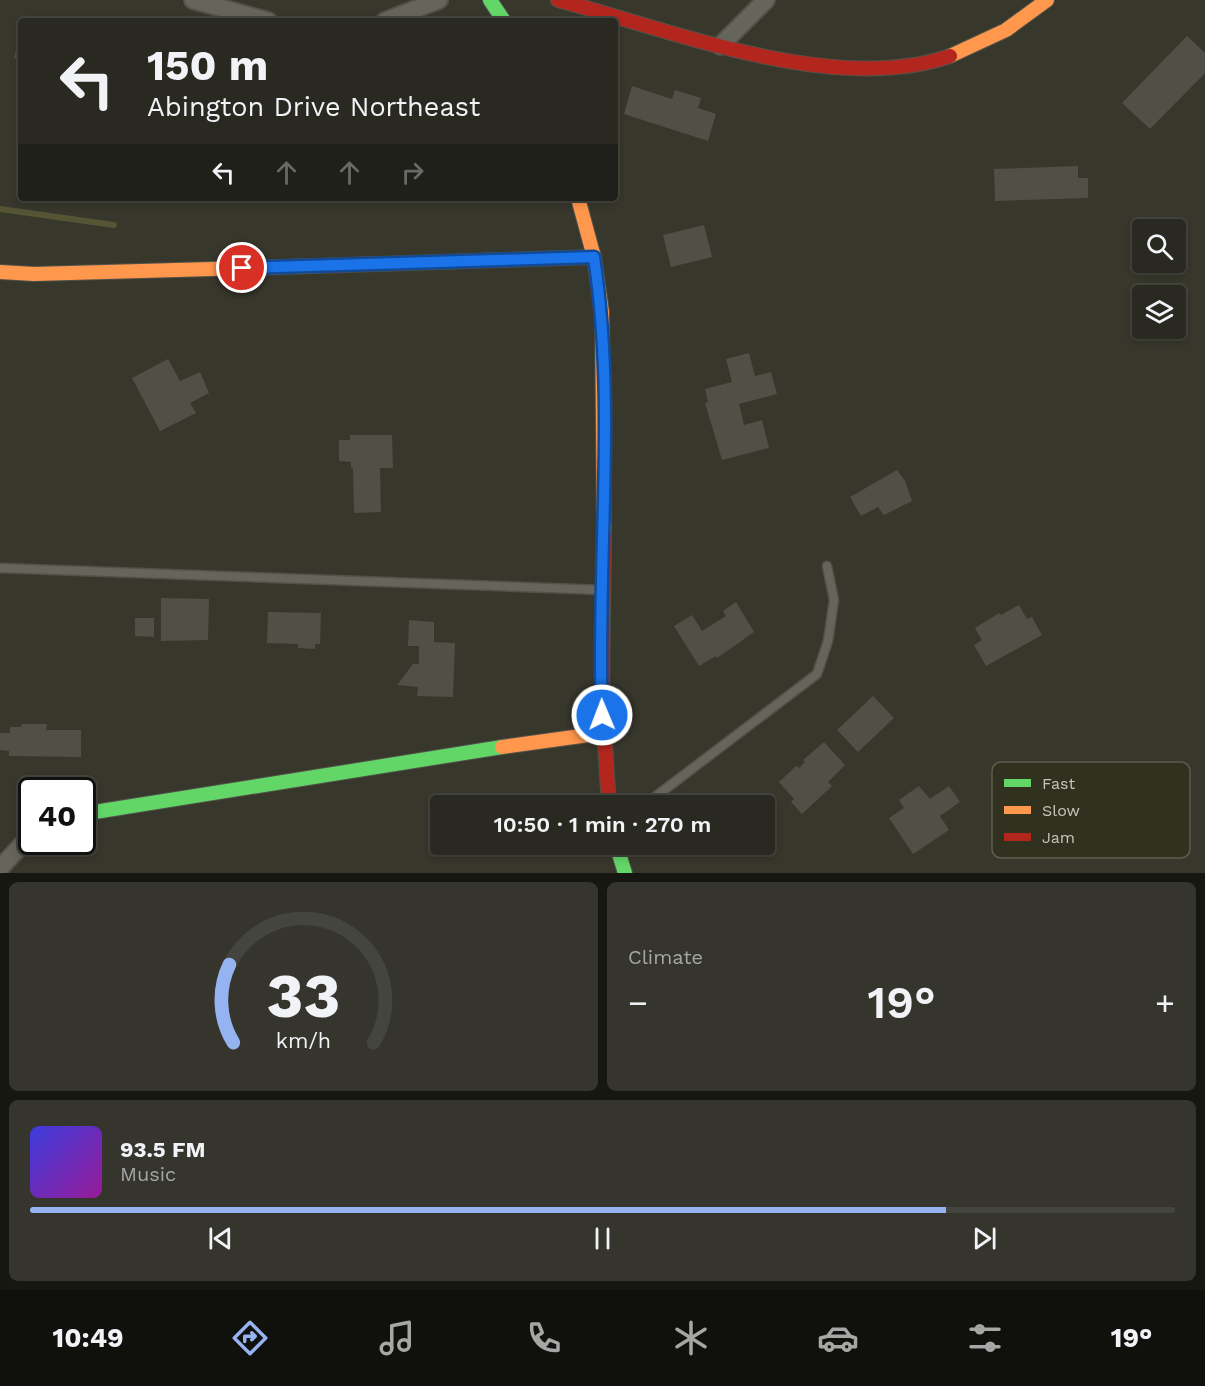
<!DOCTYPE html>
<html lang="en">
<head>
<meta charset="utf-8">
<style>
  body { margin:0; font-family:"Work Sans",sans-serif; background:#35352e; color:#f1f3f6; height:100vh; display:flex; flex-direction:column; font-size:22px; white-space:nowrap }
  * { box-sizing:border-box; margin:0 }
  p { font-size:20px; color:#a5a6a5 }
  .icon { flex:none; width:33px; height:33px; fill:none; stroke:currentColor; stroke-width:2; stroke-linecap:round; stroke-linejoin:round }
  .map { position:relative; height:873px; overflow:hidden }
  .sheet { display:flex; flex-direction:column; gap:9px; padding:9px; background:#171712; flex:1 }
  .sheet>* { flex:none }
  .banner { position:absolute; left:18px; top:18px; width:600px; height:183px; border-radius:6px; box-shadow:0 3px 9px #0003,0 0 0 2px #45453f; background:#292921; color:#f1f3f6; overflow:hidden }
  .fabs { position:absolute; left:1132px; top:219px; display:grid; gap:12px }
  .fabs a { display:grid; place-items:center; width:54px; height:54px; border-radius:6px; background:#292921; box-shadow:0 3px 9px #0003,0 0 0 2px #45453f; font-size:30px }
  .speed { position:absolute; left:18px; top:777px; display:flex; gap:12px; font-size:30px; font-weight:700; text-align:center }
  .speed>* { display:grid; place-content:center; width:78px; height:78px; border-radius:50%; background:#292921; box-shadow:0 3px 9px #0003,0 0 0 2px #45453f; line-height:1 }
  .speed .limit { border:3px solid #111; border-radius:9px; background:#fff; color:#111 }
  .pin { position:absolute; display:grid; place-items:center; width:51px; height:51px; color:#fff; margin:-26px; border:3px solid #fff; border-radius:50%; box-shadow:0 2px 6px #0007 }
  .me { position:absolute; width:66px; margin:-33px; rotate:359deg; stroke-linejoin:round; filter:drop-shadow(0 0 4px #0008) }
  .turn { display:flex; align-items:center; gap:21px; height:126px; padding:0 30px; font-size:27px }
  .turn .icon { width:78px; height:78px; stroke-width:2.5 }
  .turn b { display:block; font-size:42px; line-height:51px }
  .lanes { display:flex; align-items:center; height:57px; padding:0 30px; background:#0003; justify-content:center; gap:30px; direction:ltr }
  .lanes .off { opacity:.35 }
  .big { font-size:45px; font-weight:600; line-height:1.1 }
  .sheet .widget { flex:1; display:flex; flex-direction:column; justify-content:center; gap:9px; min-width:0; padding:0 21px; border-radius:9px; background:#35352e }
  .sheet .dial { align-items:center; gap:0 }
  .dial svg { height:156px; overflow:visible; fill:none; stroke:#45453f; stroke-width:7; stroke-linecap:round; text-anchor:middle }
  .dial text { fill:#f1f3f6; stroke:none }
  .song { display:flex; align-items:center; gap:18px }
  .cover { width:72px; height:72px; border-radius:9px; background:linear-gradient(135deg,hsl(240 70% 55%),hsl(300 70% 35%)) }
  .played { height:6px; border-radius:3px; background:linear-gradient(90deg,#95b2f1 80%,#45453f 80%) }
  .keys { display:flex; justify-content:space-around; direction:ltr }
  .heat { display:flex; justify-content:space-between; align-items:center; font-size:33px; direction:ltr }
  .sheet .tiles { flex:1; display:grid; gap:9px; grid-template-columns:1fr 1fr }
  .widget:last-child { grid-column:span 2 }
  .trip { position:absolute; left:430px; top:795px; width:345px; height:60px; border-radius:6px; background:#292921; box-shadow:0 3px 9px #0003,0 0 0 2px #45453f; font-weight:600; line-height:60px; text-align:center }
  .menu { display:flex; height:96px; justify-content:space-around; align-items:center; background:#10100d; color:#a5a6a5 }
  .menu .icon { width:42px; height:42px }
  .menu .active { color:#95b2f1 }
  .menu b { font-size:27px; color:#f1f3f6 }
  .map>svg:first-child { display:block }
</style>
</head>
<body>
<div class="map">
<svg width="1205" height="873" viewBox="0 0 1205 873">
  <rect width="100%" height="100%" fill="#37372c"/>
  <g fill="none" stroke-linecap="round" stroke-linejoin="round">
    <polyline stroke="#555536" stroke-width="6" points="0,209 114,225"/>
  </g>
  <g fill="#505046">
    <polygon points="20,34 21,35 21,60 14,58"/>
    <polygon points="1187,36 1205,53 1205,73 1150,129 1122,103"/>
    <polygon points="632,86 672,99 675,90 701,98 698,108 716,114 708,141 624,114"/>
    <polygon points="1078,166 1078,178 1088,178 1088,198 995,201 994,169"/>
    <polygon points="704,225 712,257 671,267 663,235"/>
    <polygon points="749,353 755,376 771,372 777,394 739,404 744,425 762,420 769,448 722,460 705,403 708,402 705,389 732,382 726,359"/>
    <polygon points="168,359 180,381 200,372 209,393 190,403 196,413 160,431 132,378"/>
    <polygon points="350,435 392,435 393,468 380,468 381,512 354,513 353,469 351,468 351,462 339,461 339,440 350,440"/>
    <polygon points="897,470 905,481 912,501 884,515 878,507 861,516 850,497"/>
    <polygon points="161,598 209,599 208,640 161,641"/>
    <polygon points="736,602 754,632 717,658 716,656 699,666 674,626 692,615 702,631 726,616 723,611"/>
    <polygon points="1019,605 1027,619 1032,617 1042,635 986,666 974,645 982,640 975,628 999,613 1001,615"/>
    <polygon points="268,612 321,613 320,644 315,644 315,649 298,648 298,644 267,643"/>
    <polygon points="135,618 154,618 154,637 135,636"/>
    <polygon points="409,620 434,622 434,642 455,643 453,697 417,696 418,687 397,685 413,664 419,664 419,646 408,646"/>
    <polygon points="873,696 894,718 858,752 837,730"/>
    <polygon points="22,724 47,724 46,730 81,730 81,757 9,756 9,751 0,750 0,733 10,733 10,727 21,727"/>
    <polygon points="824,742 845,765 828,782 832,786 802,814 791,802 794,799 779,782 796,766 799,768 805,762 803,760"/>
    <polygon points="919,786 930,799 949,786 960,802 940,816 949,830 913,854 889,818 904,808 899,800"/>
  </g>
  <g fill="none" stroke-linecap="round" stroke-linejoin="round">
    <g stroke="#52524a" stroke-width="11">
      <g id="lane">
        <polyline points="0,568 603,590"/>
        <polyline points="643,806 817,674 828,641 834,600 827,566"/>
      </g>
    </g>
    <g stroke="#52524a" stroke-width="20">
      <g id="street">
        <polyline points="193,0 268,21"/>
        <polyline points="385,21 439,0"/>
        <polyline points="720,46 766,0"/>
        <polyline points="0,868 32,834"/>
      </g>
    </g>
    <g stroke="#52524a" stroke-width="16">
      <g id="fast">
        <polyline points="490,0 504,21"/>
        <polyline points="82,814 502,747"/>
        <polyline points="616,844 625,873"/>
      </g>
    </g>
    <g stroke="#52524a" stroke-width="16">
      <g id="slow">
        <polyline points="950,56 1006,30 1047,0"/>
        <polyline points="578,198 594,257 602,312 604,533"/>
        <polyline points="0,272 34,274 314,266"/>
        <polyline points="502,747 603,733"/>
      </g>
    </g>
    <g stroke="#52524a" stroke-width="16">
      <g id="jam">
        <path d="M558,0C670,30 836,96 950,56"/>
        <polyline points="314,266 594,257"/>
        <polyline points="604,533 602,697 609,806"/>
      </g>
    </g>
    <use href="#lane" stroke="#65655c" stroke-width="8"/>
    <use href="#street" stroke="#65655c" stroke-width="16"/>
    <use href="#fast" stroke="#63d668" stroke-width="14"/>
    <use href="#slow" stroke="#ff974d" stroke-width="14"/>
    <use href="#jam" stroke="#b3261e" stroke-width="14"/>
  </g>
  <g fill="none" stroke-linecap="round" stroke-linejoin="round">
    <g stroke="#114b97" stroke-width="15">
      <path id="route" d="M242,268L594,257C617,409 596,563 602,715"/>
    </g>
    <use href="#route" stroke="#1a73e8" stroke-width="10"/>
  </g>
  <rect x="992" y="762" width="198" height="96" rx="9" fill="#313120" stroke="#5e5e4d" stroke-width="1.5"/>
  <rect x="1004" y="779" width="27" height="8" fill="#63d668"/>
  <rect x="1004" y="806" width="27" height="8" fill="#ff974d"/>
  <rect x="1004" y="833" width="27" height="8" fill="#b3261e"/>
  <g font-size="16" fill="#c7c7b7">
    <text x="1042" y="789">Fast</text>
    <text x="1042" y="816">Slow</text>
    <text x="1042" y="843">Jam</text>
  </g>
</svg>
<div class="fabs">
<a><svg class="icon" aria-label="search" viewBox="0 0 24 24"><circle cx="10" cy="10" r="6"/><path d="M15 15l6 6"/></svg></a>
<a><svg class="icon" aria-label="layers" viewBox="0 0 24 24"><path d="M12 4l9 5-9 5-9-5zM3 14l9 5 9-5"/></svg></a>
</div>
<div class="speed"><div class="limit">40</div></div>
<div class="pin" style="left:242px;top:268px;background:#d93025"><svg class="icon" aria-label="arrive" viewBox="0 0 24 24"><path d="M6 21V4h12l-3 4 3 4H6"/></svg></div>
<svg class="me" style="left:602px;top:715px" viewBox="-20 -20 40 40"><circle r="17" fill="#1a73e8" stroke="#fff" stroke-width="3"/><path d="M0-11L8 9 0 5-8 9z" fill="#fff"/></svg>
<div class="trip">10:50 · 1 min · 270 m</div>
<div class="banner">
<div class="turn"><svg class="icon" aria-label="left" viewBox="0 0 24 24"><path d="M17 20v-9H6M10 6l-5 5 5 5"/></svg><div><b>150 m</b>Abington Drive Northeast</div></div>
<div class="lanes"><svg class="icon" aria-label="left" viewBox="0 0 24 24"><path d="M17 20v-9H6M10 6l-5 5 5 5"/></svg><svg class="icon off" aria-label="ahead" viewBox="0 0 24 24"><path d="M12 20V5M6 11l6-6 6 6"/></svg><svg class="icon off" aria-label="ahead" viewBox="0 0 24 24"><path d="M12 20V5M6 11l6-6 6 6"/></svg><svg class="icon off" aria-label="right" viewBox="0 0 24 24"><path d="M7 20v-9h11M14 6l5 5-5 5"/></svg></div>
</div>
</div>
<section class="sheet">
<div class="tiles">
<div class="widget dial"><svg viewBox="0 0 100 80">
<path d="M14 69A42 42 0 1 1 86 69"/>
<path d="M14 69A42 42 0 0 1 12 29" stroke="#95b2f1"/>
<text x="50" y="56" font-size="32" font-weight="700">33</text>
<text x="50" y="72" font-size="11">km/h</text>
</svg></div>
<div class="widget"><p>Climate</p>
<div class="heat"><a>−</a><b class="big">19°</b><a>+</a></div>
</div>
<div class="widget">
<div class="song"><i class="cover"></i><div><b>93.5 FM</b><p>Music</p></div></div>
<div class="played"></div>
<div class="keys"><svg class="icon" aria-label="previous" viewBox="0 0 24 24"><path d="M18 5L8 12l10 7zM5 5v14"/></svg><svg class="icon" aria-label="pause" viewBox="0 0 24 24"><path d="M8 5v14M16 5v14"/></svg><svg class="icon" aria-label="next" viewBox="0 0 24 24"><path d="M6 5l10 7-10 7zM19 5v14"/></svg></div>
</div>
</div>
</section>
<nav class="menu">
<b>10:49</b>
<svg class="icon active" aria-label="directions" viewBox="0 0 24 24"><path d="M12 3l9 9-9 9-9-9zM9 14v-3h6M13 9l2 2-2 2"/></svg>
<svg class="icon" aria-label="music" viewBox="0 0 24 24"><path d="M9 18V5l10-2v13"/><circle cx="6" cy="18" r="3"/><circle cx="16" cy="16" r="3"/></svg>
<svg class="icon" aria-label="phone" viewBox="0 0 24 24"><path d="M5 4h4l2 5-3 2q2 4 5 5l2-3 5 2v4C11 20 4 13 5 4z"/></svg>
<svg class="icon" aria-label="climate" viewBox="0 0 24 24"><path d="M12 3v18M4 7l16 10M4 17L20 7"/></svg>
<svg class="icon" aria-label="car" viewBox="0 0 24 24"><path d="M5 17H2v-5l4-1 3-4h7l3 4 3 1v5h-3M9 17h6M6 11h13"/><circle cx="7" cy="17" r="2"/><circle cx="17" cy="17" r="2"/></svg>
<svg class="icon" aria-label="filters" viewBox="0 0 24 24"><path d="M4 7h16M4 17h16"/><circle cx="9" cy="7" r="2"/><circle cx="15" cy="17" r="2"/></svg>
<b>19°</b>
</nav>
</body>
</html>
